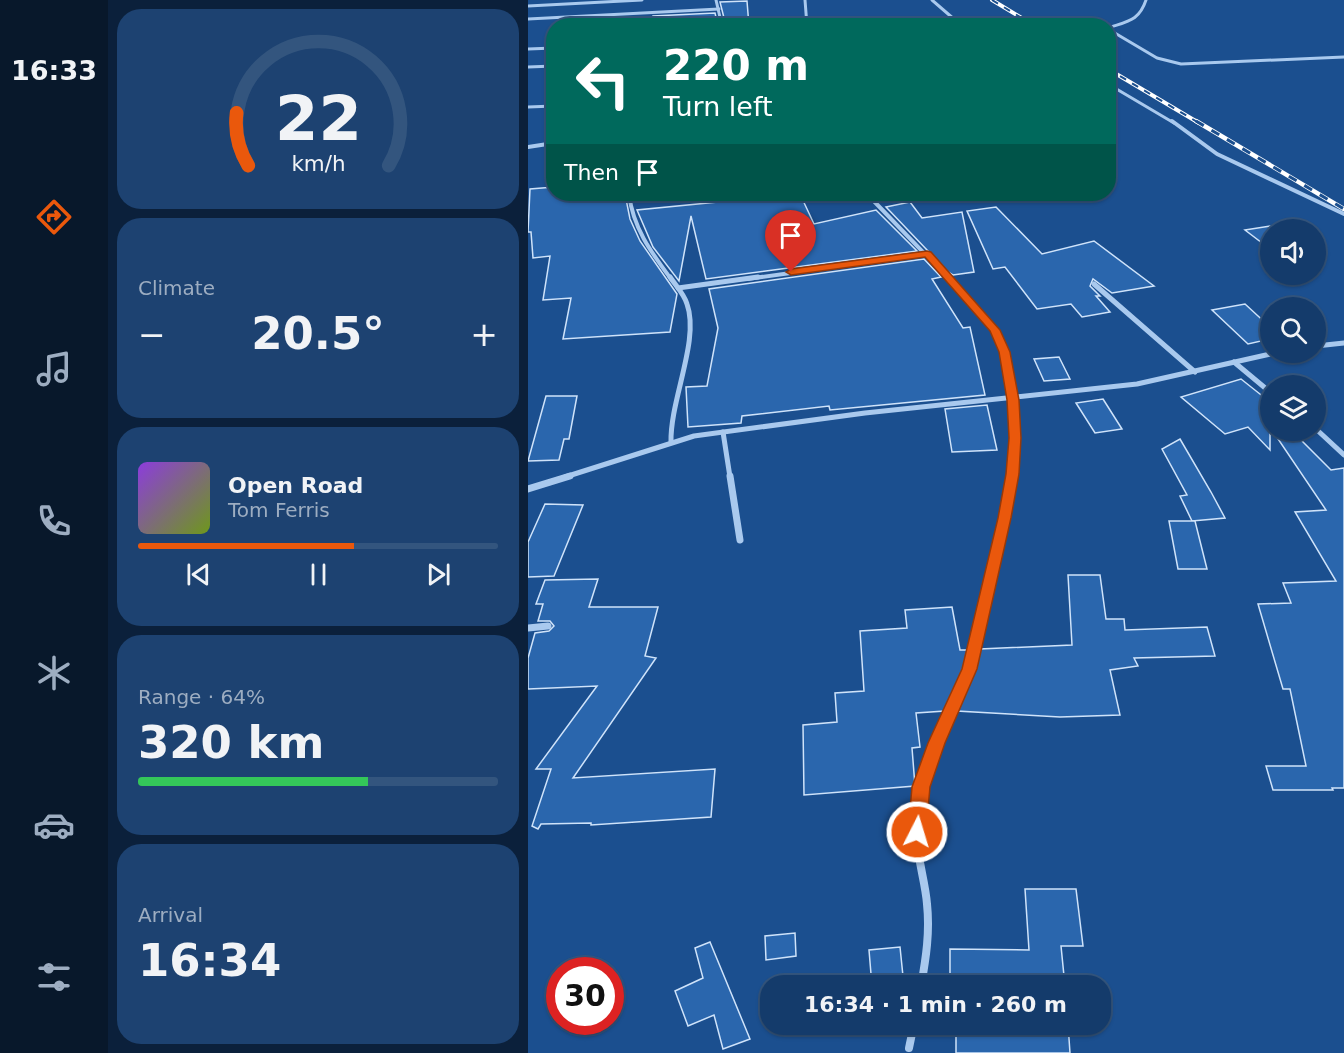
<!DOCTYPE html>
<html lang="en">
<head>
<meta charset="utf-8">
<style>
  body { margin:0; font-family:"DejaVu Sans",sans-serif; background:#1d4271; color:#f1f3f6; height:100vh; display:flex; flex-direction:column; font-size:22px; white-space:nowrap }
  * { box-sizing:border-box; margin:0 }
  p { font-size:20px; color:#9dadc1 }
  .icon { flex:none; width:33px; height:33px; fill:none; stroke:currentColor; stroke-width:2; stroke-linecap:round; stroke-linejoin:round }
  .map { position:relative; flex:1; overflow:hidden }
  .drawer { display:flex; flex-direction:column; gap:9px; padding:9px; background:#0b203b; width:420px }
  .drawer>* { flex:none }
  .banner { position:absolute; left:18px; top:18px; width:570px; height:183px; border-radius:24px; box-shadow:0 2px 4px #0004,0 0 0 2px #33557e; background:#00695c; color:#fff; overflow:hidden }
  .fabs { position:absolute; left:732px; top:219px; display:grid; gap:12px }
  .fabs a { display:grid; place-items:center; width:66px; height:66px; border-radius:50%; background:#143b6b; box-shadow:0 2px 4px #0004,0 0 0 2px #33557e; font-size:30px }
  .speed { position:absolute; left:18px; top:957px; display:flex; gap:12px; font-size:30px; font-weight:700; text-align:center }
  .speed>* { display:grid; place-content:center; width:78px; height:78px; border-radius:50%; background:#143b6b; box-shadow:0 2px 4px #0004,0 0 0 2px #33557e; line-height:1 }
  .speed .limit { border:9px solid #d22; background:#fff; color:#111 }
  .pin { position:absolute; display:grid; place-items:center; width:51px; height:51px; color:#fff; margin:-62px -26px; border-radius:50% 50% 50% 0; rotate:-45deg; box-shadow:0 0 6px #0007 }
  .pin .icon { rotate:45deg }
  .me { position:absolute; width:66px; margin:-33px; rotate:5deg; stroke-linejoin:round; filter:drop-shadow(0 0 4px #0008) }
  .turn { display:flex; align-items:center; gap:21px; height:126px; padding:0 18px; font-size:27px }
  .turn .icon { width:78px; height:78px; stroke-width:2.5 }
  .turn b { display:block; font-size:42px; line-height:51px }
  .then { display:flex; align-items:center; height:57px; padding:0 18px; background:#0003; gap:12px; font-size:22px }
  .big { font-size:45px; font-weight:600; line-height:1.1 }
  .drawer .widget { flex:1; display:flex; flex-direction:column; justify-content:center; gap:9px; min-width:0; padding:0 21px; border-radius:24px; background:#1d4271 }
  .drawer .dial { align-items:center; gap:0 }
  .dial svg { height:156px; overflow:visible; fill:none; stroke:#33557e; stroke-width:7; stroke-linecap:round; text-anchor:middle }
  .dial text { fill:#f1f3f6; stroke:none }
  .song { display:flex; align-items:center; gap:18px }
  .cover { width:72px; height:72px; border-radius:9px; background:linear-gradient(135deg,hsl(270 70% 55%),hsl(80 70% 35%)) }
  .played { height:6px; border-radius:3px; background:linear-gradient(90deg,#ea580c 60%,#33557e 60%) }
  .keys { display:flex; justify-content:space-around; direction:ltr }
  .heat { display:flex; justify-content:space-between; align-items:center; font-size:33px; direction:ltr }
  .charge { height:9px; border-radius:4px; background:linear-gradient(90deg,#34c759 64%,#33557e 0) }
  .trip { position:absolute; left:232px; top:975px; width:351px; height:60px; border-radius:24px; background:#143b6b; box-shadow:0 2px 4px #0004,0 0 0 2px #33557e; font-weight:600; line-height:60px; text-align:center }
  main { display:flex; flex:1; min-height:0 }
  .tab-bar { display:flex; flex-direction:column; width:108px; justify-content:space-around; align-items:center; background:#08182b; color:#9dadc1 }
  .tab-bar .icon { width:42px; height:42px }
  .tab-bar .current { color:#ea580c }
  .tab-bar b { font-size:27px; color:#f1f3f6 }
  .map>svg:first-child { display:block }
</style>
</head>
<body>
<main>
<nav class="tab-bar">
<b>16:33</b>
<svg class="icon current" aria-label="directions" viewBox="0 0 24 24"><path d="M12 3l9 9-9 9-9-9zM9 14v-3h6M13 9l2 2-2 2"/></svg>
<svg class="icon" aria-label="music" viewBox="0 0 24 24"><path d="M9 18V5l10-2v13"/><circle cx="6" cy="18" r="3"/><circle cx="16" cy="16" r="3"/></svg>
<svg class="icon" aria-label="phone" viewBox="0 0 24 24"><path d="M5 4h4l2 5-3 2q2 4 5 5l2-3 5 2v4C11 20 4 13 5 4z"/></svg>
<svg class="icon" aria-label="climate" viewBox="0 0 24 24"><path d="M12 3v18M4 7l16 10M4 17L20 7"/></svg>
<svg class="icon" aria-label="car" viewBox="0 0 24 24"><path d="M5 17H2v-5l4-1 3-4h7l3 4 3 1v5h-3M9 17h6M6 11h13"/><circle cx="7" cy="17" r="2"/><circle cx="17" cy="17" r="2"/></svg>
<svg class="icon" aria-label="filters" viewBox="0 0 24 24"><path d="M4 7h16M4 17h16"/><circle cx="9" cy="7" r="2"/><circle cx="15" cy="17" r="2"/></svg>
</nav>
<section class="drawer">
<div class="widget dial"><svg viewBox="0 0 100 80">
<path d="M14 69A42 42 0 1 1 86 69"/>
<path d="M14 69A42 42 0 0 1 8 42" stroke="#ea580c"/>
<text x="50" y="56" font-size="32" font-weight="700">22</text>
<text x="50" y="72" font-size="11">km/h</text>
</svg></div>
<div class="widget"><p>Climate</p>
<div class="heat"><a>−</a><b class="big">20.5°</b><a>+</a></div>
</div>
<div class="widget">
<div class="song"><i class="cover"></i><div><b>Open Road</b><p>Tom Ferris</p></div></div>
<div class="played"></div>
<div class="keys"><svg class="icon" aria-label="previous" viewBox="0 0 24 24"><path d="M18 5L8 12l10 7zM5 5v14"/></svg><svg class="icon" aria-label="pause" viewBox="0 0 24 24"><path d="M8 5v14M16 5v14"/></svg><svg class="icon" aria-label="next" viewBox="0 0 24 24"><path d="M6 5l10 7-10 7zM19 5v14"/></svg></div>
</div>
<div class="widget"><p>Range · 64%</p><b class="big">320 km</b><div class="charge"></div></div>
<div class="widget"><p>Arrival</p><b class="big">16:34</b></div>
</section>
<div class="map">
<svg width="816" height="1053" viewBox="0 0 816 1053">
  <rect width="100%" height="100%" fill="#1b4f8f"/>
  <g fill="#2a66ad" stroke="#cfe3fa" stroke-width="1.5">
    <polygon points="219,1 221,26 198,26 192,2"/>
    <polygon points="187,13 190,26 125,26 125,16"/>
    <polygon points="26,187 26,194 97,194 102,219 112,241 149,294 142,332 35,339 43,298 15,300 22,256 5,258 3,232 0,232 2,189"/>
    <polygon points="272,194 286,224 348,210 389,251 178,279 163,216 151,281 125,247 109,210"/>
    <polygon points="382,202 394,218 434,212 446,272 425,275 420,272 358,207"/>
    <polygon points="468,207 514,254 566,241 626,286 584,293 565,279 562,286 572,296 568,296 582,312 554,317 543,304 509,309 477,267 465,269 439,211"/>
    <polygon points="773,221 785,230 742,230 742,249 717,230"/>
    <polygon points="396,259 413,277 404,279 435,328 442,327 457,395 302,410 301,406 214,416 213,423 160,427 158,387 179,386 190,328 181,289"/>
    <polygon points="717,304 742,327 742,339 720,344 684,310"/>
    <polygon points="531,357 542,379 516,381 506,359"/>
    <polygon points="713,379 742,402 742,450 720,427 697,434 653,397"/>
    <polygon points="18,396 49,396 41,439 36,439 31,460 0,461"/>
    <polygon points="575,399 594,429 567,433 548,403"/>
    <polygon points="459,405 469,450 424,452 417,409"/>
    <polygon points="744,430 763,430 803,470 816,468 816,788 804,788 805,790 745,790 738,766 778,766 762,689 755,689 730,604 763,603 755,583 808,581 767,512 798,510"/>
    <polygon points="652,439 683,492 697,518 664,521 652,496 659,495 634,449"/>
    <polygon points="17,504 55,505 26,576 0,577 0,542"/>
    <polygon points="641,521 667,521 679,569 650,569"/>
    <polygon points="540,575 572,575 578,619 596,619 597,630 679,627 687,656 606,658 610,666 582,670 592,715 532,717 429,711 447,671 452,649 544,645"/>
    <polygon points="70,579 61,607 130,607 117,656 128,658 45,778 187,769 183,817 63,825 63,823 13,824 10,829 4,826 23,769 8,769 69,686 0,689 0,658 7,633 21,631 26,626 22,621 10,621 15,604 8,604 17,580"/>
    <polygon points="424,607 432,650 440,650 437,667 417,711 388,713 392,747 384,748 387,786 276,795 275,725 309,722 307,693 336,691 332,631 379,628 377,610"/>
    <polygon points="497,889 548,889 555,946 533,946 537,986 422,986 422,949 501,950"/>
    <polygon points="267,933 268,956 238,960 237,936"/>
    <polygon points="182,942 222,1039 195,1049 186,1015 160,1026 147,991 175,978 167,948"/>
    <polygon points="372,947 376,986 344,986 341,950"/>
    <polygon points="428,1024 540,1024 542,1053 428,1053"/>
  </g>
  <g fill="none" stroke-linecap="round" stroke-linejoin="round">
    <g stroke="#a9c9ee" stroke-width="3">
      <polyline points="188,0 194,26"/>
      <polyline points="277,0 279,26"/>
      <polyline points="404,0 434,26"/>
      <polyline points="0,6 114,0"/>
      <polyline points="0,19 191,9"/>
      <polyline points="360,26 427,20"/>
      <path d="M580,28C600,21 611,21 618,0"/>
      <polyline points="580,29 629,58 653,64 816,57"/>
      <polyline points="0,49 26,48"/>
      <polyline points="0,67 26,66"/>
      <polyline points="580,84 646,123"/>
      <polyline points="0,107 26,106"/>
    </g>
    <g stroke="#a9c9ee" stroke-width="4">
      <polyline points="644,121 689,154 816,214"/>
      <polyline points="0,147 26,143"/>
      <path d="M101,194C105,228 123,252 143,279"/>
      <polyline points="339,194 421,279"/>
      <polyline points="219,279 399,254"/>
    </g>
    <g stroke="#a9c9ee" stroke-width="5">
      <path d="M142,277C148,286 156,294 159,304C172,340 142,400 143,442"/>
      <path d="M420,277C435,294 452,310 466,329C488,359 490,441 483,477"/>
      <polyline points="566,284 667,372"/>
      <polyline points="150,288 230,277"/>
      <polyline points="788,346 816,343"/>
      <polyline points="706,362 742,392"/>
      <polyline points="788,429 816,455"/>
      <polyline points="195,432 202,477"/>
      <polyline points="37,477 166,436 337,413 609,384 751,352"/>
    </g>
    <g stroke="#a9c9ee" stroke-width="7">
      <polyline points="202,476 212,540"/>
      <polyline points="0,489 42,476"/>
      <polyline points="0,628 20,626"/>
      <polyline points="414,731 442,669 484,476"/>
    </g>
    <g stroke="#a9c9ee" stroke-width="8">
      <path d="M393,986C398,958 402,932 399,904C397,879 388,856 389,831C390,795 399,762 414,729"/>
      <polyline points="381,1048 386,1024"/>
    </g>
    <g stroke="#fff" stroke-width="4">
      <g id="rail-far1">
        <polyline points="464,0 507,26"/>
        <polyline points="580,69 671,123"/>
      </g>
    </g>
    <g stroke="#fff" stroke-width="4.5">
      <polyline id="rail" points="668,121 816,209"/>
    </g>
    <use href="#rail-far1" stroke="#1b4f8f" stroke-width="2" stroke-dasharray="7" stroke-linecap="butt"/>
    <use href="#rail" stroke="#1b4f8f" stroke-width="3" stroke-dasharray="9" stroke-linecap="butt"/>
  </g>
  <polygon fill="#ea580c" stroke="#983908" stroke-width="1.5" points="399,251 403,252 472,330 482,352 491,400 493,438 491,474 483,518 449,669 417,743 402,787 398,832 396,837 389,839 383,837 380,832 384,787 400,743 434,669 470,518 478,474 481,438 479,400 471,352 462,331 397,257 263,275 258,272 263,269"/>
</svg>
<div class="fabs">
<a><svg class="icon" aria-label="sound" viewBox="0 0 24 24"><path d="M4 9h4l5-4v14l-5-4H4zM17 9q2 3 0 6"/></svg></a>
<a><svg class="icon" aria-label="search" viewBox="0 0 24 24"><circle cx="10" cy="10" r="6"/><path d="M15 15l6 6"/></svg></a>
<a><svg class="icon" aria-label="layers" viewBox="0 0 24 24"><path d="M12 4l9 5-9 5-9-5zM3 14l9 5 9-5"/></svg></a>
</div>
<div class="speed"><div class="limit">30</div></div>
<div class="pin" style="left:263px;top:272px;background:#d93025"><svg class="icon" aria-label="arrive" viewBox="0 0 24 24"><path d="M6 21V4h12l-3 4 3 4H6"/></svg></div>
<svg class="me" style="left:389px;top:832px" viewBox="-20 -20 40 40"><circle r="17" fill="#ea580c" stroke="#fff" stroke-width="3"/><path d="M0-11L8 9 0 5-8 9z" fill="#fff"/></svg>
<div class="trip">16:34 · 1 min · 260 m</div>
<div class="banner">
<div class="turn"><svg class="icon" aria-label="left" viewBox="0 0 24 24"><path d="M17 20v-9H6M10 6l-5 5 5 5"/></svg><div><b>220 m</b>Turn left</div></div>
<div class="then">Then<svg class="icon" aria-label="arrive" viewBox="0 0 24 24"><path d="M6 21V4h12l-3 4 3 4H6"/></svg></div>
</div>
</div>
</main>
</body>
</html>
